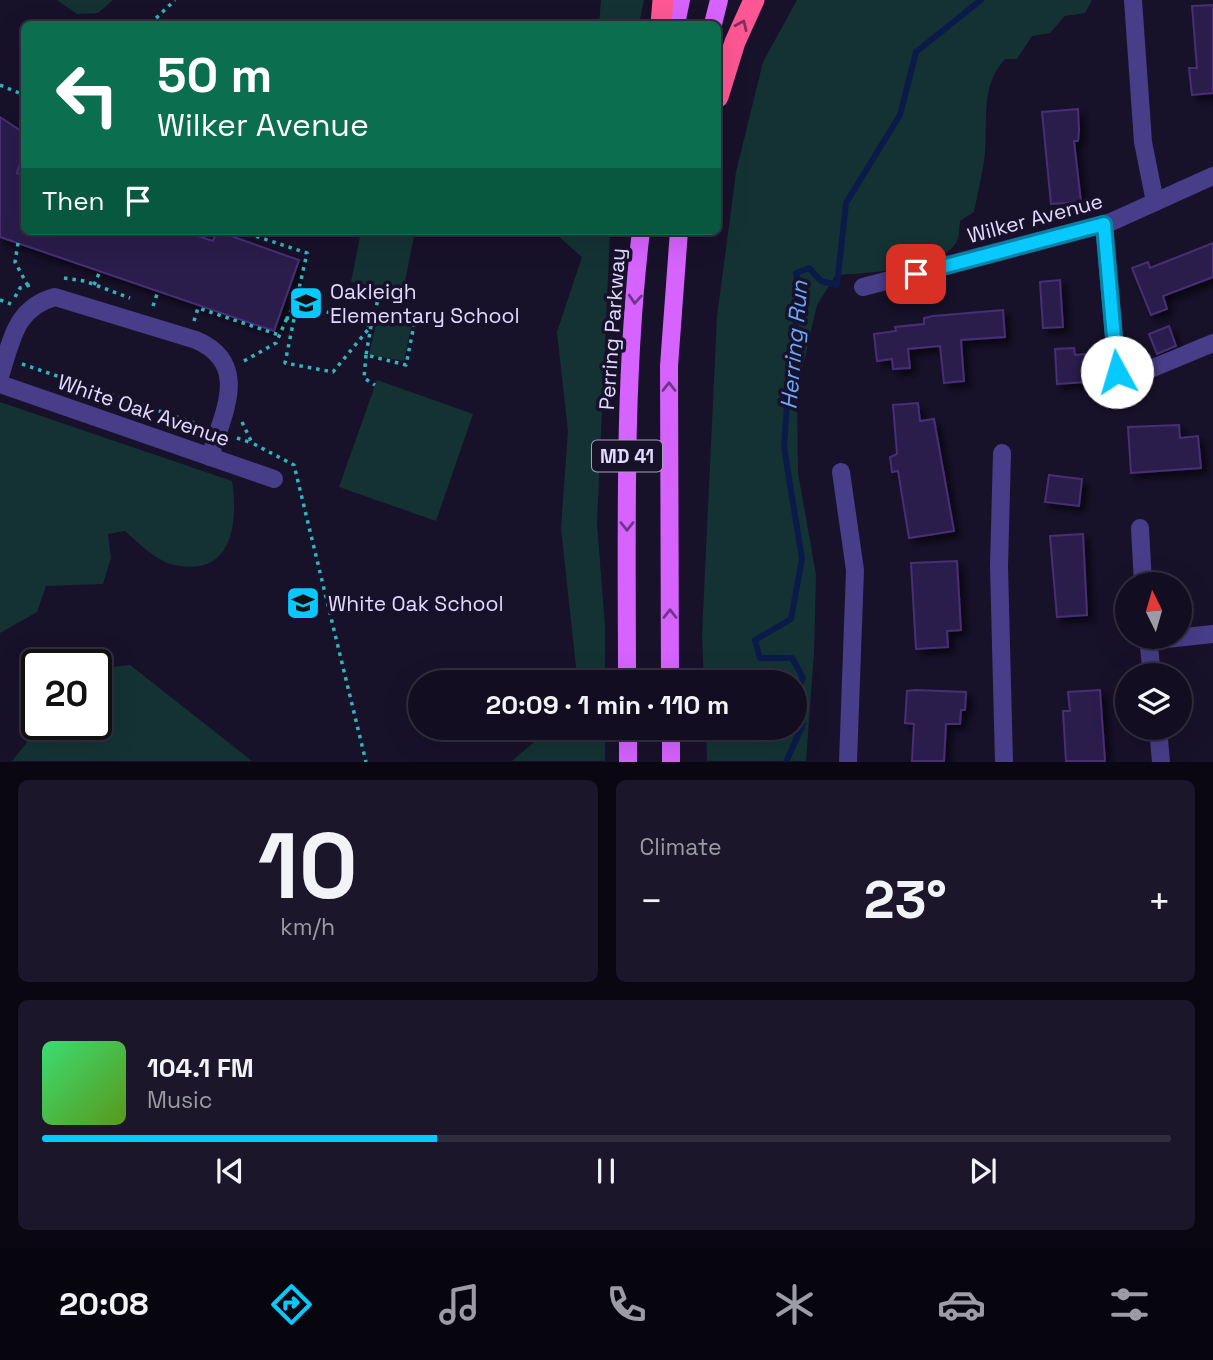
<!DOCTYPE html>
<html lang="en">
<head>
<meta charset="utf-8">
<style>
  body { margin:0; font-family:"Space Grotesk",sans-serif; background:#1b1629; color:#f1f3f6; height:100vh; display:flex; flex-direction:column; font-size:26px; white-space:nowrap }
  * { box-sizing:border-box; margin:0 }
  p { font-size:23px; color:#9c9ca5 }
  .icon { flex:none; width:38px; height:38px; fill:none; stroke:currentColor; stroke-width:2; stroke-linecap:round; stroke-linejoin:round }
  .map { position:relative; height:762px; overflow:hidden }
  .drawer { display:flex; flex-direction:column; gap:18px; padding:18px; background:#0a0712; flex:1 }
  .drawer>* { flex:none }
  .hud { position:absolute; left:21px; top:21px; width:700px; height:214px; border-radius:10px; box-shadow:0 7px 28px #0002,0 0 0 2px #312d3e; background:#0b6e4f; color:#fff; overflow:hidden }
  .needle { width:46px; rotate:355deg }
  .tools { position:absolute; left:1115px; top:572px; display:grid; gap:14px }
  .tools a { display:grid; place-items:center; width:77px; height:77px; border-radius:50%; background:#120d20; box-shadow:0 7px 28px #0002,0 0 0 2px #312d3e; font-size:35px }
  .speed { position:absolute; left:21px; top:649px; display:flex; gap:14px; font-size:35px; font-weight:700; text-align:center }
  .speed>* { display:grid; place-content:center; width:91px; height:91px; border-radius:50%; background:#120d20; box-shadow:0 7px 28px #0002,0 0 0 2px #312d3e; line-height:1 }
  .speed .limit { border:4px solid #111; border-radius:10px; background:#fff; color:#111 }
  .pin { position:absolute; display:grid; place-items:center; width:60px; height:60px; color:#fff; margin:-30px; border-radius:14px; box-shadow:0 4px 10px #0006 }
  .me { position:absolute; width:77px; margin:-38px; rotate:354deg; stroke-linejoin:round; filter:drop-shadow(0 0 5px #0008) }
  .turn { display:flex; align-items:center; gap:24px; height:147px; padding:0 21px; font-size:32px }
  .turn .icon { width:91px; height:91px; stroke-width:2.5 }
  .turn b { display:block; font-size:49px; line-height:60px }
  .then { display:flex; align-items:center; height:66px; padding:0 21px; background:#0003; gap:14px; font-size:26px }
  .big { font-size:52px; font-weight:600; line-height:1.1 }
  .drawer .card { flex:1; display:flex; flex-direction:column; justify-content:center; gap:10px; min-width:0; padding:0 24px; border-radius:10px; background:#1b1629 }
  .drawer .dial { align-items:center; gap:0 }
  .dial b { font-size:91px; line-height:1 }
  .song { display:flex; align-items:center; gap:21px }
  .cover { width:84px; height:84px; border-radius:10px; background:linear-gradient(135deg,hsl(140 70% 55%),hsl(90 70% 35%)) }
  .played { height:7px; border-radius:4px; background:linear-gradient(90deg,#08c9fd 35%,#312d3e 35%) }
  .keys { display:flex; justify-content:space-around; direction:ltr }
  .heat { display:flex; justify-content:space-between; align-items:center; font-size:38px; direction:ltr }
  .drawer .tiles { flex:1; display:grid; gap:18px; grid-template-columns:1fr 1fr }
  .card:last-child { grid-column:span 2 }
  .trip { position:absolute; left:408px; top:670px; width:399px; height:70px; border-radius:35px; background:#120d20; box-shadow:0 7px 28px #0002,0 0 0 2px #312d3e; font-weight:600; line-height:70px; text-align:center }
  .tabs { display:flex; height:112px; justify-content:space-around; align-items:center; background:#07050d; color:#9c9ca5 }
  .tabs .icon { width:49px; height:49px }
  .tabs .active { color:#08c9fd }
  .tabs b { font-size:32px; color:#f1f3f6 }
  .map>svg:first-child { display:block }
</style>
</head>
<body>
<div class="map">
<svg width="1213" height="762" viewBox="0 0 1213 762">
  <defs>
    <filter id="shadow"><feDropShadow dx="5.5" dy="5.5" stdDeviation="3.5" flood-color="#0009"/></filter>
  </defs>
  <rect width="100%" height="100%" fill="#18112a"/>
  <g fill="#143234">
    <polygon points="57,0 113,0 98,13 77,14"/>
    <polygon points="601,0 644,0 639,24 599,24"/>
    <path d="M797,0H1092L1085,13L1065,16L1050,33L1032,36L1017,59H1005C980,86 988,119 985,153C983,172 978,192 974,212L960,221C959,227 960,237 956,243C939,270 867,273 836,275L817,305L797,392L798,473L816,575L814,653L806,761H707L706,728H794V682H704L702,635L717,317L736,172L763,62Z"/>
    <polygon points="361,231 415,231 403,292 351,282"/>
    <polygon points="559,231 610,231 597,524 605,627 605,682 573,682 577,677 561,528 568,431 557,332 582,257 558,236"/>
    <polygon points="377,320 411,327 404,361 369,355"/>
    <polygon points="377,380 473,414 436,521 339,487"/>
    <path d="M0,402L232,481C238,520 234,574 180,566C159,564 141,545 125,531L108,534L111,558L103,584L46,586L37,612L0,633Z"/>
    <polygon points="130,665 252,761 12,761 41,725 96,724 96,669"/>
    <polygon points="543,728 605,728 605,761 512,761 533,743"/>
  </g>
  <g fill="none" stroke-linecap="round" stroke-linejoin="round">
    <g stroke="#0b1b49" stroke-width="6">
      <polyline points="794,694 803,678 792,658 760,658 755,640 791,619 802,559 784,447 790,361 800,294 796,273 809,268 821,281 837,285 846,203 900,115 916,52 981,0"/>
      <polyline points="786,762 803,724 794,711"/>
    </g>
  </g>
  <g fill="#2c1d4b" stroke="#462f77" stroke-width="2" filter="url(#shadow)">
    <polygon points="1213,5 1213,93 1192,95 1189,68 1197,68 1192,6"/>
    <polygon points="1078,109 1079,130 1078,141 1074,141 1081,202 1051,204 1042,112"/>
    <polygon points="0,117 24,133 24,150 17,173 24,175 24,231 183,231 213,241 217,231 299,260 274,331 0,237"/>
    <polygon points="1213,243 1213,277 1163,296 1167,309 1151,315 1132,268 1148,262 1150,268"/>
    <polygon points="1060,280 1063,327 1043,328 1040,282"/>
    <polygon points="1003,310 1005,337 961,340 964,381 944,383 940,346 908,349 910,368 893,369 892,359 877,361 874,334 896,331 895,327 924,324 924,318 933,316"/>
    <polygon points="1169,326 1176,346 1157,354 1149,334"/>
    <polygon points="1074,348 1075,355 1085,354 1087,382 1057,384 1055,349"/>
    <polygon points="918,403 920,421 934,419 954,531 909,538 898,471 892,472 890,457 897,454 893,405"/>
    <polygon points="1179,425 1180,438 1198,436 1201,468 1131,473 1128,427"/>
    <polygon points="1049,475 1082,479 1079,506 1045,502"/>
    <polygon points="1083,534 1087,615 1057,617 1050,536"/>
    <polygon points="957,561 961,630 947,631 948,647 916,649 911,563"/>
    <polygon points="916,690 966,692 965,710 961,710 960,724 946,724 944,761 912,761 914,724 905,723 907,691"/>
    <polygon points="1100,690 1105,761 1066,761 1063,711 1070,711 1068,692"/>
  </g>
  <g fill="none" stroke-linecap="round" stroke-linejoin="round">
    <g stroke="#31b5bc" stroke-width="3.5" stroke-dasharray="3.5 5" stroke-linecap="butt">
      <polyline points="150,24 175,0"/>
      <polyline points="0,85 24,95"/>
      <polyline points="240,231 307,253 296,302 371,326 381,288"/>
      <polyline points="18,243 15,262 28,286"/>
      <polyline points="64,278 85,281 130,298"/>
      <polyline points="94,285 100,271"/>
      <polyline points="15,297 20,288 33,284"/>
      <polyline points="0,300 11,304"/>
      <polyline points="296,302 287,318 294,319 285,363 333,372 371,326 366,355 406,365 414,325 373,317"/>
      <polyline points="153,306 158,291"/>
      <polyline points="194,321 198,308 279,335"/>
      <polyline points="366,355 364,378 375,385"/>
      <polyline points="244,361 276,343 287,318"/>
      <polyline points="22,364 203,426"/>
      <polyline points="242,422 252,443 294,465 366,762"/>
      <polyline points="237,438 252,443"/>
    </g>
    <g stroke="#483d89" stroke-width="18">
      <polyline points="1133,0 1143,142 1155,202"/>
      <polyline points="1104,224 1117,372 1125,377 1136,375 1213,343"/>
      <polyline points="863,287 1111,222 1213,176"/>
      <path d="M0,376C12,340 15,308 55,297L196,340C252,364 222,415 210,457"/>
      <polyline points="0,384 274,479"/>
      <polyline points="1002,453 999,566 1004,762"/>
      <polyline points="841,472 855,570 848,762"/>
      <polyline points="1140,528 1143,584"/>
      <polyline points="1148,637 1152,676"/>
      <polyline points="1148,641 1213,634"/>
      <polyline points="1158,728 1161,762"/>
    </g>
    <g stroke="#d663fe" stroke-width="18">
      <polyline points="676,24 681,0"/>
      <polyline points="713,24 719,0"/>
      <path d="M627,682C627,532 623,381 641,231"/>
      <polyline points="670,682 669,366 679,231"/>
      <polyline points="628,728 628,762"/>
      <polyline points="671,728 671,762"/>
    </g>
    <g stroke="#fe5794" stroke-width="21">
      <polyline points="661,24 663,0"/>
      <polyline points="718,97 735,42 754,0"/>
    </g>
  </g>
  <defs><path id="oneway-chevron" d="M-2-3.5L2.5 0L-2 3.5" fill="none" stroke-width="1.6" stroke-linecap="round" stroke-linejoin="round" transform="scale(1.75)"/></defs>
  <use stroke="#7f305a" href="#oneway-chevron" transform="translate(742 25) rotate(-66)"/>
  <g stroke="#6d3689">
    <use href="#oneway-chevron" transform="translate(635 299) rotate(94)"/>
    <use href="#oneway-chevron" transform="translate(669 387) rotate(-90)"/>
    <use href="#oneway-chevron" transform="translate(627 526) rotate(90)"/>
    <use href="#oneway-chevron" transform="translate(670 614) rotate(-90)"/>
  </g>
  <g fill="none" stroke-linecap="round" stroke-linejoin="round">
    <g stroke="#0583a4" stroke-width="18">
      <polyline id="route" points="916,274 1104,224 1117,372"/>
    </g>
    <use href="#route" stroke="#08c9fd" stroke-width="12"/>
  </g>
  <defs>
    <g id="school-square" transform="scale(1.75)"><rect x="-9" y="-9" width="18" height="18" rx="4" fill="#08c9fd" stroke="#18112a"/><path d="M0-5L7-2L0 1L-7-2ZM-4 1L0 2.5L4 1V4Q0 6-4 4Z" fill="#111"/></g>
  </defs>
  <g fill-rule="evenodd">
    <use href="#school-square" x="306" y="303"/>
    <use href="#school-square" x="303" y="603"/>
  </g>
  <g text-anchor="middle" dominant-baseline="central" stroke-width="7" stroke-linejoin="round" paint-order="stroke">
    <rect fill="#18112a" stroke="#a69ebf" stroke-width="2" x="592" y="440.5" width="70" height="31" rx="5"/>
    <g font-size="19" font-weight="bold" fill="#e3dbff">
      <text x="627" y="456">MD 41</text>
    </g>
    <g font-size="21" fill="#e3dbff" stroke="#18112a">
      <text transform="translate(1035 218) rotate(-15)">Wilker Avenue</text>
      <text transform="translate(612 329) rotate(-86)">Perring Parkway</text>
      <text transform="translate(144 410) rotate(19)">White Oak Avenue</text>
    </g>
    <g font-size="21" fill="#e3dbff" stroke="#18112a" text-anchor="start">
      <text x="330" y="291">Oakleigh<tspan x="330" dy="24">Elementary School</tspan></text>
      <text x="328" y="603">White Oak School</text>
    </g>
    <g font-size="23" font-style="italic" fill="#6aa8fe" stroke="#18112a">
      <text transform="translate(794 345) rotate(-85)">Herring Run</text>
    </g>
  </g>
</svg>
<div class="tools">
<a><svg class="needle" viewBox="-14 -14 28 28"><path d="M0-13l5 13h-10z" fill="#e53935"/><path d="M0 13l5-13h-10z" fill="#9c9ca5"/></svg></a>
<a><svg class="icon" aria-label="layers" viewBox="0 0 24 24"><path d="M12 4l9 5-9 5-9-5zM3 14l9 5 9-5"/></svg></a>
</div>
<div class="speed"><div class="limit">20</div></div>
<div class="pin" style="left:916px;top:274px;background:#d93025"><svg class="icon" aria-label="arrive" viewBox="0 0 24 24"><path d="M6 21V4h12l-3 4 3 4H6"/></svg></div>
<svg class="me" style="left:1117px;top:372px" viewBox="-20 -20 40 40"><circle r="19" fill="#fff"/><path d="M0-13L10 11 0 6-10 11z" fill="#08c9fd"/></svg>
<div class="trip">20:09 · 1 min · 110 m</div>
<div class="hud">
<div class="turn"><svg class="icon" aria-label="left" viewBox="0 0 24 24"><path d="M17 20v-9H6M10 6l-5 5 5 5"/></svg><div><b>50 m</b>Wilker Avenue</div></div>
<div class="then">Then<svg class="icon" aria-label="arrive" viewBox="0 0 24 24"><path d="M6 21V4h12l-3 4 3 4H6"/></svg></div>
</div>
</div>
<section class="drawer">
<div class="tiles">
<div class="card dial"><b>10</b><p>km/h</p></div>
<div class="card"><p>Climate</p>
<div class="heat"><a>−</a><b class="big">23°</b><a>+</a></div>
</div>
<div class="card">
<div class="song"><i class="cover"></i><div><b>104.1 FM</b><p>Music</p></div></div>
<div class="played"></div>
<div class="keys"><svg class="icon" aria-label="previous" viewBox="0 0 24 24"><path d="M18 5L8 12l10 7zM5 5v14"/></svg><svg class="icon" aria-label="pause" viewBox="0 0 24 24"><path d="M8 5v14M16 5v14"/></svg><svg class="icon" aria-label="next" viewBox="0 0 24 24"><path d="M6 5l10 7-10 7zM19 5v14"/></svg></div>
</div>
</div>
</section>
<nav class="tabs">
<b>20:08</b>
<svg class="icon active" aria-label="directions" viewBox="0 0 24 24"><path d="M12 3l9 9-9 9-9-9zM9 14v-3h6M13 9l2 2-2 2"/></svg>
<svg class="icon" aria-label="music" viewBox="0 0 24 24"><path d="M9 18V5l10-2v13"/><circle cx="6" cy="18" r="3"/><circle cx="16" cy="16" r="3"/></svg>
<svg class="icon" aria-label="phone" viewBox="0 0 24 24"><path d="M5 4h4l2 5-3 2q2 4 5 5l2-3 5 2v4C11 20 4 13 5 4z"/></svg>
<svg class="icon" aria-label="climate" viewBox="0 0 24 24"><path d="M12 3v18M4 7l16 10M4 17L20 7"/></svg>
<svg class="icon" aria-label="car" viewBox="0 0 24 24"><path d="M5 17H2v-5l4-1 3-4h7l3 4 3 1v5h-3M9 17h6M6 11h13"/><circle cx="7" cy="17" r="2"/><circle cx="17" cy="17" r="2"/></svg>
<svg class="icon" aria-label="filters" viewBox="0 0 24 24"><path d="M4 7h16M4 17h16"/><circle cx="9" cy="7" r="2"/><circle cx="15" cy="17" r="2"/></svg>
</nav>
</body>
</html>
